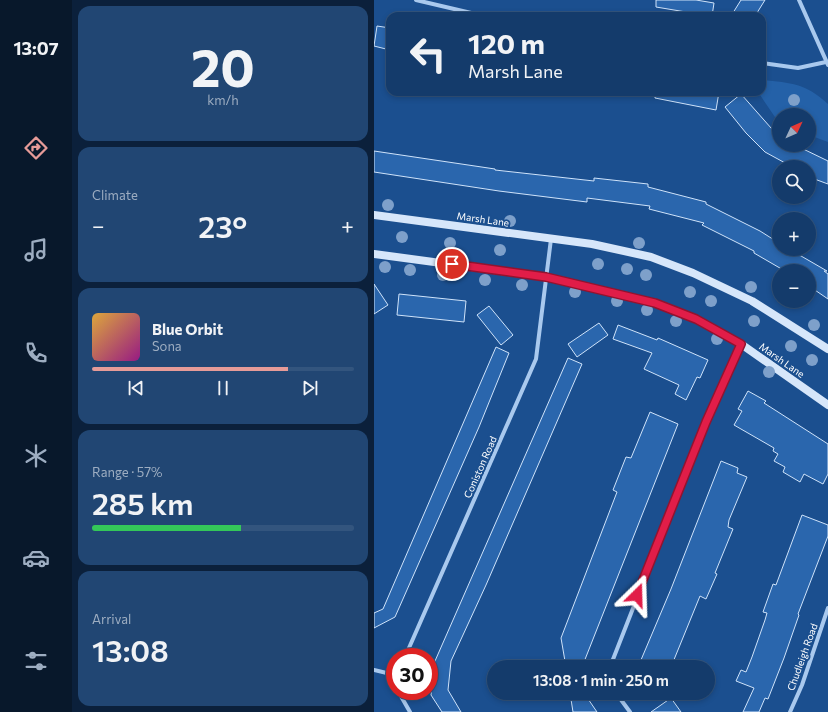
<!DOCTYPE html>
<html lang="en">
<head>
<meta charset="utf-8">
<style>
  body { margin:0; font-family:Commissioner,sans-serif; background:#214673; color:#f1f3f6; height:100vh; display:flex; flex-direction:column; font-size:15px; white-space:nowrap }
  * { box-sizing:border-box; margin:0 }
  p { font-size:13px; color:#9dadc1 }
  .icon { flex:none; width:22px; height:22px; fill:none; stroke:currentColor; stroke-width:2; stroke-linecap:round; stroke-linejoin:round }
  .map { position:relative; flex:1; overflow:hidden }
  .panel { display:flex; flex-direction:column; gap:6px; padding:6px; background:#0b203b; width:302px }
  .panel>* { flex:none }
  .banner { position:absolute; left:12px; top:12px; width:380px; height:84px; border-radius:12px; box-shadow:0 2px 6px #0003,0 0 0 1px #33557e; background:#143b6b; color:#f1f3f6; overflow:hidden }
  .needle { width:26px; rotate:46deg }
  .fabs { position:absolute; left:398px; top:108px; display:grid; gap:8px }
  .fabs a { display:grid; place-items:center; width:44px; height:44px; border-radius:50%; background:#143b6b; box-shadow:0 2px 6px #0003,0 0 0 1px #33557e; font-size:20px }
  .speed { position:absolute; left:12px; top:648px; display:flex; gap:8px; font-size:20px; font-weight:700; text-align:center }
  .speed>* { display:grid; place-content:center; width:52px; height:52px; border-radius:50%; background:#143b6b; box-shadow:0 2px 6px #0003,0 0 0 1px #33557e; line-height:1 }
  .speed .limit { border:6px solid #d22; background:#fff; color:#111 }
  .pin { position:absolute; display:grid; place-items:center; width:34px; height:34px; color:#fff; margin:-17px; border:2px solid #fff; border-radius:50%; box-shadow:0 1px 4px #0007 }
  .me { position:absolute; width:44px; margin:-22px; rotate:22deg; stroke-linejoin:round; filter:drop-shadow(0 0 3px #0008) }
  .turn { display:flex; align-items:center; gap:14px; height:84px; padding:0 16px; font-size:18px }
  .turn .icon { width:52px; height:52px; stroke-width:2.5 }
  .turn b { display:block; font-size:28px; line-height:34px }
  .big { font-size:30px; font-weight:600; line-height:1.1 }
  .panel .widget { flex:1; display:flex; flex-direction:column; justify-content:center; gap:6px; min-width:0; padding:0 14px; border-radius:12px; background:#214673 }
  .panel .dial { align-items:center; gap:0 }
  .dial b { font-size:52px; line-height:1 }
  .song { display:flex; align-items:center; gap:12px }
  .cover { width:48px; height:48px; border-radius:6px; background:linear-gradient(135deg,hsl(40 70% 55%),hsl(310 70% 35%)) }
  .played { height:4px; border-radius:2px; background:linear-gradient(90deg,#e69b98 75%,#33557e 75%) }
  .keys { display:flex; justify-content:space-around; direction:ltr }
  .heat { display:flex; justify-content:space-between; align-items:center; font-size:22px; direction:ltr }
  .charge { height:6px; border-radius:3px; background:linear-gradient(90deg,#34c759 57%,#33557e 0) }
  .trip { position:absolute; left:113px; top:660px; width:228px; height:40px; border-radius:20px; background:#143b6b; box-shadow:0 2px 6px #0003,0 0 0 1px #33557e; font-weight:600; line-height:40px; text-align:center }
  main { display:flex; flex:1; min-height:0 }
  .tab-bar { display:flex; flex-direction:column; width:72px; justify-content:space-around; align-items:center; background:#08182b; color:#9dadc1 }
  .tab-bar .icon { width:28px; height:28px }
  .tab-bar .on { color:#e69b98 }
  .tab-bar b { font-size:18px; color:#f1f3f6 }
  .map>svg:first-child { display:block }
</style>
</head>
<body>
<main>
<nav class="tab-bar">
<b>13:07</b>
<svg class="icon on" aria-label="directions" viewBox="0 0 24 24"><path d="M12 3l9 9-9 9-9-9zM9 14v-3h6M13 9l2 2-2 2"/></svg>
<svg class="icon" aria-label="music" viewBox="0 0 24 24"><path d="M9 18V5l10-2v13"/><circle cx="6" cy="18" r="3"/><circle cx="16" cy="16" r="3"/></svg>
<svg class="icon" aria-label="phone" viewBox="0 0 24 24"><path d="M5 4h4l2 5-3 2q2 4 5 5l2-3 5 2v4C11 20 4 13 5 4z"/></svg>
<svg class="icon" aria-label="climate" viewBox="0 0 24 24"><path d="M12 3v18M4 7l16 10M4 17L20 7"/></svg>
<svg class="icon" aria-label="car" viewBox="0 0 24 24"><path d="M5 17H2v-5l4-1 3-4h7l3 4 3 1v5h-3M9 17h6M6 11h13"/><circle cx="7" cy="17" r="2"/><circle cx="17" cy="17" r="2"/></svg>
<svg class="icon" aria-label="filters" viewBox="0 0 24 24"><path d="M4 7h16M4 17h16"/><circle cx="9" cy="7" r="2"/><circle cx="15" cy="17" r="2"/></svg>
</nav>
<section class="panel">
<div class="widget dial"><b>20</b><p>km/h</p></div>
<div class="widget"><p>Climate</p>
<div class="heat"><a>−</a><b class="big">23°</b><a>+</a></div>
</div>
<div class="widget">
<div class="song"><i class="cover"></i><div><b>Blue Orbit</b><p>Sona</p></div></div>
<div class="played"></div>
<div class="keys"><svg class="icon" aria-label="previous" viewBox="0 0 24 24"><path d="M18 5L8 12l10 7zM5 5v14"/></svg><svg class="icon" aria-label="pause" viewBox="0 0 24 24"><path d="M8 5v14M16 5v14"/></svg><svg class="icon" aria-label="next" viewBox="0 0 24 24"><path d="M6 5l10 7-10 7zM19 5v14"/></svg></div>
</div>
<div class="widget"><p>Range · 57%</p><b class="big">285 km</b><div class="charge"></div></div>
<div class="widget"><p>Arrival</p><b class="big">13:08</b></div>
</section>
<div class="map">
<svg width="454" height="712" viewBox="0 0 454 712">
  <rect width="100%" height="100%" fill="#1b4f8f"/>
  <path fill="#2461a8" d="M388,80C418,83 431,83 454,104V142L435,135V115H405V123L384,92H388Z"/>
  <g fill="#2a66ad" stroke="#cfe3fa">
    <polygon points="282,0 322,0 340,3 338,16 311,16 312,12 282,7"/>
    <polygon points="367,0 391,0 381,16 357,16"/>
    <polygon points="3,26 16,28 16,50 0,46"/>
    <polygon points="281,92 345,92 342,110 281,98"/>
    <polygon points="367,94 405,137 405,145 412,145 419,152 423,146 454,161 454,184 435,177 435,167 411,167 413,164 391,152 372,133 351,107"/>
    <polygon points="0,151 121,169 121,170 220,181 220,178 274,184 274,187 332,202 332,204 386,231 405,243 405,249 415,249 453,271 450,271 454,274 454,299 435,286 435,271 411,271 380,253 380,251 328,225 330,223 275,209 276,206 213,198 213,202 125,191 0,172"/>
    <polygon points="0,284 14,305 0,314"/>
    <polygon points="25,294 92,301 90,322 23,315"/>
    <polygon points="115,306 139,335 127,345 103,315"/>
    <polygon points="225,323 234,335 203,357 194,344"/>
    <polygon points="244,325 283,340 284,338 334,360 326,378 323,377 312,400 301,394 305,385 270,369 278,353 239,339"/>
    <polygon points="122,347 135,353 105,427 21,617 0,628 0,613 9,609"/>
    <polygon points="194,358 208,364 112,585 77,661 74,690 87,712 68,712 57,695 61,661"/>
    <polygon points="374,391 392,401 390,403 454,444 454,474 449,484 430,474 426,482 409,472 411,467 400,461 404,454 399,451 400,448 360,425 368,411 364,409"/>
    <polygon points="276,412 304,424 208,667 192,667 187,638 243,492 239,490 252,457 257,458"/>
    <polygon points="347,461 364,468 363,473 373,477 355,520 354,527 359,529 341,573 343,574 332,599 326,596 297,667 264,667 297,589"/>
    <polygon points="428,515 454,525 454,536 424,614 425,615 410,658 394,699 391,698 385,712 369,712 380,688 362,681 367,670 372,672 378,657 391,620 393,613 389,612 399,584 402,585"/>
    <polygon points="196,693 210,693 223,712 199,712"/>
    <polygon points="297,698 307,712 277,712"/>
  </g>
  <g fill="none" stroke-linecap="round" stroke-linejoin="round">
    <g stroke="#a9c9ee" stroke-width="4">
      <polyline points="42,0 110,16"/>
      <polyline points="425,0 454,65"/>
      <polyline points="388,63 424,68 452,62"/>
      <polyline points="31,657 162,359 177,239"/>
      <polyline points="236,667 332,422 367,344"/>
      <polyline points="0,670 21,675"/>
      <polyline points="24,691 36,712"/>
      <polyline points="242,693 256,712"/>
      <polyline points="416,712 428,685 454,608"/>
    </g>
    <g stroke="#d6e6fa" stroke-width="8">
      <polyline points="0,215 218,244 277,257 319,273 378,301 454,349"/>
      <polyline points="0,254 172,277 281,303 322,319 367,344 454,405"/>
    </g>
  </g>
  <g fill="#7ea0ca">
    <circle cx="420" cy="100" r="6"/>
    <circle cx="14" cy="205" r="6"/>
    <circle cx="136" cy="221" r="6"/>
    <circle cx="28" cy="237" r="6"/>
    <circle cx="76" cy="243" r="6"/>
    <circle cx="265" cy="243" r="6"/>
    <circle cx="126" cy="250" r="6"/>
    <circle cx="224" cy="264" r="6"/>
    <circle cx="11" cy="267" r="6"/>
    <circle cx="253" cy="269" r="6"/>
    <circle cx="36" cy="270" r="6"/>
    <circle cx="69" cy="275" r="6"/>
    <circle cx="272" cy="275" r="6"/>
    <circle cx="111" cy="280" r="6"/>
    <circle cx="148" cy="285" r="6"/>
    <circle cx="377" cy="287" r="6"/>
    <circle cx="201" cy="292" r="6"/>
    <circle cx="316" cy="292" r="6"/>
    <circle cx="243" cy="301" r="6"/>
    <circle cx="337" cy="301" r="6"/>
    <circle cx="273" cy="310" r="6"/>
    <circle cx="302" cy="321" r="6"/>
    <circle cx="380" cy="321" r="6"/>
    <circle cx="440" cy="325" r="6"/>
    <circle cx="343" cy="339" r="6"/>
    <circle cx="417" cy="346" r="6"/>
    <circle cx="438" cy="360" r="6"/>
    <circle cx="395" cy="372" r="6"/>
  </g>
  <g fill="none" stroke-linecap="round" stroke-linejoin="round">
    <g stroke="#92132f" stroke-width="10">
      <polyline id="route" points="78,264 172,277 281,303 322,319 367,344 332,422 263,595"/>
    </g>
    <use href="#route" stroke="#e11d48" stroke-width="7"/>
  </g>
  <g text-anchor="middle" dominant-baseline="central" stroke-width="4" stroke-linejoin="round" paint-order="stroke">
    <g font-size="10" fill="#fff" stroke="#1b4f8f">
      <text transform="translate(109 219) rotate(8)">Marsh Lane</text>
      <text transform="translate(408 360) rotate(35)">Marsh Lane</text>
      <text transform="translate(106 467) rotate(-66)">Coniston Road</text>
      <text transform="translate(428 657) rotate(-70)">Chudleigh Road</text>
    </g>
  </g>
</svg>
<div class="fabs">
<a><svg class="needle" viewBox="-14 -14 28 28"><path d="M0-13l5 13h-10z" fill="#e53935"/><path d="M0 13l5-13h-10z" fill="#9dadc1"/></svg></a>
<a><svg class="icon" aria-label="search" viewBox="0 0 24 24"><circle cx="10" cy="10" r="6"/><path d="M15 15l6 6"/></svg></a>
<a>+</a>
<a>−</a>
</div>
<div class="speed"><div class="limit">30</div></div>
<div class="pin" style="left:78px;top:264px;background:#d93025"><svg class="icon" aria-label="arrive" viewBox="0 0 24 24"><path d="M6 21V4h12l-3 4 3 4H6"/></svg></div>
<svg class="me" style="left:263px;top:595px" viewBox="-20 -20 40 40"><path d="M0-17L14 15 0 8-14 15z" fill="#e11d48" stroke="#fff" stroke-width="4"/></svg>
<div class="trip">13:08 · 1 min · 250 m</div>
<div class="banner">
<div class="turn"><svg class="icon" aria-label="left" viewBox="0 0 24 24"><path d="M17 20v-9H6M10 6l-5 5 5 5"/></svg><div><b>120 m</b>Marsh Lane</div></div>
</div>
</div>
</main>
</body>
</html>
